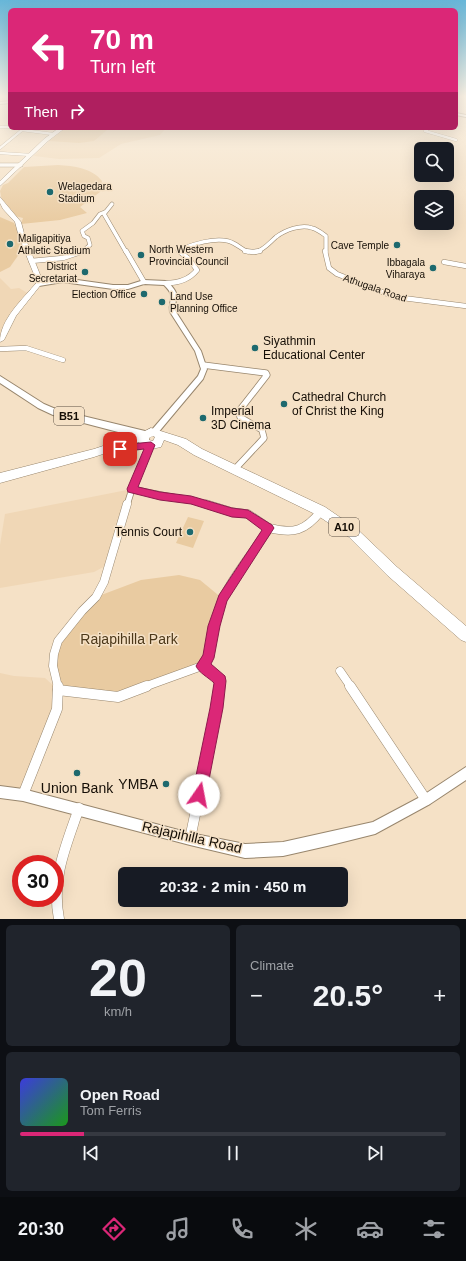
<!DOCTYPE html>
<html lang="en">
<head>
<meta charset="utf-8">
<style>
  body { margin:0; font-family:Helvetica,sans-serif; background:#20242c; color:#f1f3f6; height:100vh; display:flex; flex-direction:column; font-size:15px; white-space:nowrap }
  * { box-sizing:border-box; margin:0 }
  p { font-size:13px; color:#9ea1a6 }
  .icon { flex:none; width:22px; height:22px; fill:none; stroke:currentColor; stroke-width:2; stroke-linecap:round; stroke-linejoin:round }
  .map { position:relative; height:919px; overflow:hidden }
  .sheet { display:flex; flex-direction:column; gap:6px; padding:6px; background:#0d0f14; flex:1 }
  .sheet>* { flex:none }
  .top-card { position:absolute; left:8px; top:8px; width:450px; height:122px; border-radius:6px; box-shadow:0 4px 16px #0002; background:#db2777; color:#fff; overflow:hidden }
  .fabs { position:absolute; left:414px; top:142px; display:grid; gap:8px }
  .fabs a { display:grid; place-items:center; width:40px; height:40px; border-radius:6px; background:#171b24; box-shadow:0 4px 16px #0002; font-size:20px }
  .speed { position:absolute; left:12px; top:855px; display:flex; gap:8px; font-size:20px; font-weight:700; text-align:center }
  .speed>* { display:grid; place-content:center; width:52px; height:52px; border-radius:50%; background:#171b24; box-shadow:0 4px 16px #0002; line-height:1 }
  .speed .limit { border:6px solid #d22; background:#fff; color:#111 }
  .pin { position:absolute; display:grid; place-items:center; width:34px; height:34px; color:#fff; margin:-17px; border-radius:8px; box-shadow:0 2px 6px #0006 }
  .me { position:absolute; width:44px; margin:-22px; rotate:12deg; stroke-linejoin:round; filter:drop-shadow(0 0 3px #0008) }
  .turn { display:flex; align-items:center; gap:14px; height:84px; padding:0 16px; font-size:18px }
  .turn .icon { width:52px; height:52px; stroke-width:2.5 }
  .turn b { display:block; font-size:28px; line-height:34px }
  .then { display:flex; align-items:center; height:38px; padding:0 16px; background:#0003; gap:8px; font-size:15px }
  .big { font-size:30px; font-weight:800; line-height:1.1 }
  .sheet .tile { flex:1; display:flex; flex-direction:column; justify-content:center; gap:6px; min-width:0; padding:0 14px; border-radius:6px; background:#20242c }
  .sheet .dial { align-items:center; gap:0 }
  .dial b { font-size:52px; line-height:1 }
  .song { display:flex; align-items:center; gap:12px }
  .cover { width:48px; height:48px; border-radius:6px; background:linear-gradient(135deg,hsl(240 70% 55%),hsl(120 70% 35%)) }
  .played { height:4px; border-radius:2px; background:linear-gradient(90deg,#db2777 15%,#363941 15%) }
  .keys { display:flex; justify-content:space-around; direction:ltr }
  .heat { display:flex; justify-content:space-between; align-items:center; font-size:22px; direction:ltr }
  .sheet .tiles { flex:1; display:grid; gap:6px; grid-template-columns:1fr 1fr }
  .tile:last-child { grid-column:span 2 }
  .trip { position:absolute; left:118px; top:867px; width:230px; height:40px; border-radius:6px; background:#171b24; box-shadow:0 4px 16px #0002; font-weight:800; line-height:40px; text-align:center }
  .tabs { display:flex; height:64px; justify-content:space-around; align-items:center; background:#090b0e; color:#9ea1a6 }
  .tabs .icon { width:28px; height:28px }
  .tabs .on { color:#db2777 }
  .tabs b { font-size:18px; color:#f1f3f6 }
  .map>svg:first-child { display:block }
</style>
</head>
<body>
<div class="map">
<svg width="466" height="919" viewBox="0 0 466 919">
  <rect width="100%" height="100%" fill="#f5e1c6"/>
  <g fill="#f0d7b6">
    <polygon points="66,128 166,128 160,135 121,144 99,158 59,159 34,156 54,136"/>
    <polygon points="0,278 11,289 19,288 29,294 0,336"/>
    <polygon points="132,489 109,564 94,572 0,588 0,545 5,514"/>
    <polygon points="0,673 14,676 45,678 58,690 57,709 23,795 0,787"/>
  </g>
  <g fill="#e9cba1">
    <polygon points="66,128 105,128 107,130 94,141 79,143 49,141"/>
    <path d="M58,165C74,166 92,168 102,181L100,192L80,207L87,213L60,220L21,224L23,218L15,216L2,201L0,191L3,185L8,183L24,167Z"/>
    <polygon points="0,217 14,223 20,237 22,250 10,267 0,272"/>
    <polygon points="188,517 204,521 193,548 176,543"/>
    <polygon points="179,575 200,580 223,599 202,666 118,697 58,690 54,654 58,641 96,597 141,580"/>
  </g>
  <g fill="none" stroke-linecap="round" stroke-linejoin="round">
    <g stroke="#98866d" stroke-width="3">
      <g id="minor-far5">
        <polyline points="0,127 10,127"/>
        <polyline points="21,128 22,130 53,134"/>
        <polyline points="404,128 408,128"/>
        <polyline points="429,128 425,131 456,140"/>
        <polyline points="0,148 22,130"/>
        <polyline points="0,153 31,155"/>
      </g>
    </g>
    <g stroke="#98866d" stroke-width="4.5">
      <g id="minor-far4">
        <polyline points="0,165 21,165"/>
        <polyline points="112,204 104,214 126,252"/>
        <polyline points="82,252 90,245 88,238 84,236 82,231 93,223 100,214 105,212"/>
        <path d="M180,252L178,250C192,245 213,237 228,241C236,243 241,249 248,252"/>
        <path d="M256,252C265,249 269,243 276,237C285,230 301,224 312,228C317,229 322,233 326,236V252"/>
      </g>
    </g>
    <g stroke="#98866d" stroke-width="5.5">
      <g id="minor-far3">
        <polyline points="126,251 144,282"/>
        <polyline points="245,251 253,252 260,251"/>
        <polyline points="325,251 329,268 337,274 395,297 466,306"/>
        <polyline points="31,261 63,258 84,251"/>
        <polyline points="444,262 466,266"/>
        <path d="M166,283C178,283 189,280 197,270L189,259L179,251"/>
        <polyline points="0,349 26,348 63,360"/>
      </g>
    </g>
    <g stroke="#98866d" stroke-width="7">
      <g id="minor-far2">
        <polyline points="203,365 266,373 267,375 239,411 240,417 262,430 264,438 235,469"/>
        <path d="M132,489C158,495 184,498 210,505"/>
        <polyline points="127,505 132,489 151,445"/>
      </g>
    </g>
    <g stroke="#98866d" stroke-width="9">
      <g id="minor-far1">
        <polyline points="206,504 232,512 248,514 269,528"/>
        <polyline points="202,666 211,671 220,681 219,687"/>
        <polyline points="340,671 351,687"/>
        <polyline points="58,687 53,666 54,654 58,641 82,611 96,597 104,582 127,504"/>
        <path d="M144,687L202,666C215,645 214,620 223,598C235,573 254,552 269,528C294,534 305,531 321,511"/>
      </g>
    </g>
    <g stroke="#98866d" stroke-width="11">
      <g id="minor">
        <polyline points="350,686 426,800"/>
        <polyline points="58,690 118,697 147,686"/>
        <polyline points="23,795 57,709 58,686"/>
        <polyline points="190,839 217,708 219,686"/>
        <path d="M59,919C51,878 66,846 79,808"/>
      </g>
    </g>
    <g stroke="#98866d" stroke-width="2">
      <g id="tertiary">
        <path d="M63,278L113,285H128L144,280L166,281L168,282C183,298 173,295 176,312L201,351L207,369L203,379L157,434H151L150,432L198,376L201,369L195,351L170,312C168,298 177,298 164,285L144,284L128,289H113L63,282L39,286L36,284L39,282Z"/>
        <polygon points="466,767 466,780 430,804 375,834 327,846 283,856 245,858 190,845 23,801 0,798 0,786 23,789 190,833 245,844 283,842 373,822 422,796"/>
      </g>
    </g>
    <g stroke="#98866d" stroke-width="1">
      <path id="secondary" d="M0,197L21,222L25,237L43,282L16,316L4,340L0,342C0,319 23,299 37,282L19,237L15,222L3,209L0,203Z"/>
    </g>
    <g stroke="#98866d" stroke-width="2">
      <g id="primary">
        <polygon points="10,101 10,103 0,104 0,102"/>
        <polygon points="456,113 466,115 466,117 456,115"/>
        <polygon points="0,376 44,404 58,410 145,431 150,435 145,439 53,415 38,408 0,383"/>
      </g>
    </g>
    <g stroke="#98866d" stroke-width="1">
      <g id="trunk">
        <polygon points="59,128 65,128 48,141 0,186 0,181 44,139"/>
        <path d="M151,428L186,439L202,449L325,507L357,529L397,567L466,626V642L461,640L387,575L349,537L317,515L194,455L178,445L164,440L161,447L151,449L141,446L139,442L94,457L0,483V473L94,449L139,434ZM153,436L155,437L153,441L149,440V438Z"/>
      </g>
    </g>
    <use href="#minor-far5" stroke="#fff" stroke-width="2.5"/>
    <use href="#minor-far4" stroke="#fff" stroke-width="3.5"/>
    <use href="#minor-far3" stroke="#fff" stroke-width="4.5"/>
    <use href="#minor-far2" stroke="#fff" stroke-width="5.5"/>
    <use href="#minor-far1" stroke="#fff" stroke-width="8"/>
    <use href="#minor" stroke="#fff" stroke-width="10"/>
    <use href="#tertiary" fill="#fff" fill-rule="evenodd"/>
    <use href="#secondary" fill="#fff" fill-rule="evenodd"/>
    <use href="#primary" fill="#fff" fill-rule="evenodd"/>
    <use href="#trunk" fill="#fff" fill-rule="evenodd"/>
  </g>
  <linearGradient id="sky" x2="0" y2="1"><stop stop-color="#67b6d8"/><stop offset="0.43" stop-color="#faf2e5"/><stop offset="1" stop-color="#faf2e5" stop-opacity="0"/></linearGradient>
  <rect width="466" height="224" fill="url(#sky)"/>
  <path fill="#db2777" stroke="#8e194d" d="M151,442L155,445L138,487L160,492L191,496L232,508L248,510L272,525L274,528L227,601L220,626L214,658L211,664L225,676L226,681L223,708L206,795L204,800L199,802L194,800L192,795L210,708L214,683C208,677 199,673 196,666L203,655L208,626L219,595L262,530L246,518L232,517L191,504L160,500L128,492L127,489L144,449L120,452L116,449L120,445Z"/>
  <g fill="#1d696e" stroke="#f5e1c6" stroke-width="1.5">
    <circle cx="50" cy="192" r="4"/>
    <circle cx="10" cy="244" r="4"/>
    <circle cx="397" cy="245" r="4"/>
    <circle cx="141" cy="255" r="4"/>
    <circle cx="433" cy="268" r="4"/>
    <circle cx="85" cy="272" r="4"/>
    <circle cx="144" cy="294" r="4"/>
    <circle cx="162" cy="302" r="4"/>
    <circle cx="255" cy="348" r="4"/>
    <circle cx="284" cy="404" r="4"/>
    <circle cx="203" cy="418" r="4"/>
    <circle cx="190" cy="532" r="4"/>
    <circle cx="77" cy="773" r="4"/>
    <circle cx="166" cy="784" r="4"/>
  </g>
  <g text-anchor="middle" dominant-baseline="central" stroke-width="3" stroke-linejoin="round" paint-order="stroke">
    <g font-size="10" fill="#150e06" stroke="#f5e1c6" text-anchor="start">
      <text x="58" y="186">Welagedara<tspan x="58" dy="12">Stadium</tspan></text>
      <text x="18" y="238">Maligapitiya<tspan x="18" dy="12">Athletic Stadium</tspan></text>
      <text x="389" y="245" text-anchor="end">Cave Temple</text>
      <text x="149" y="249">North Western<tspan x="149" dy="12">Provincial Council</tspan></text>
      <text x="425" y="262" text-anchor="end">Ibbagala<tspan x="425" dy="12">Viharaya</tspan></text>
      <text x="77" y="266" text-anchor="end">District<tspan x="77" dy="12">Secretariat</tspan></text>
      <text x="136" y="294" text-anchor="end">Election Office</text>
      <text x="170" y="296">Land Use<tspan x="170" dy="12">Planning Office</tspan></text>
    </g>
    <g font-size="10" fill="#150e06" stroke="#f5e1c6">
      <text transform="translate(375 288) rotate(19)">Athugala Road</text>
    </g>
    <g fill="#f5e1c6" stroke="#584d40" stroke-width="1">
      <rect x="54" y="407" width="30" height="18" rx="3"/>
      <rect x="329" y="518" width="30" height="18" rx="3"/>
    </g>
    <g font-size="11" font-weight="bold" fill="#150e06">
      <text x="69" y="416">B51</text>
      <text x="344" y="527">A10</text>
    </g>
    <g font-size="12" fill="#150e06" stroke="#f5e1c6" text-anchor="start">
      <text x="263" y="341">Siyathmin<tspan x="263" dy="14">Educational Center</tspan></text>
      <text x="292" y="397">Cathedral Church<tspan x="292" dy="14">of Christ the King</tspan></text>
      <text x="211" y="411">Imperial<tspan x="211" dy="14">3D Cinema</tspan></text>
      <text x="182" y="532" text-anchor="end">Tennis Court</text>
    </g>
    <g font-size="14" fill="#4c3819" stroke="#f5e1c6">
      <text x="129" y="639">Rajapihilla Park</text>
    </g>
    <g font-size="14" fill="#150e06" stroke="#f5e1c6" text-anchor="end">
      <text x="158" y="784">YMBA</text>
      <text x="77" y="788" text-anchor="middle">Union Bank</text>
    </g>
    <g font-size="14" fill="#150e06" stroke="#f5e1c6">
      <text transform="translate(192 837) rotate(13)">Rajapihilla Road</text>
    </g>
  </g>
</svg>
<div class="fabs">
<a><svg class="icon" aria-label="search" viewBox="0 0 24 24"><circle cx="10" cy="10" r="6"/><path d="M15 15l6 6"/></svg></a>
<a><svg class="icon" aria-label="layers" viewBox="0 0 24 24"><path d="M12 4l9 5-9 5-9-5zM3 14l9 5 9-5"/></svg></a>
</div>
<div class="speed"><div class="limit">30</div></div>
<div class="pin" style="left:120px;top:449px;background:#d93025"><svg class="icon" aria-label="arrive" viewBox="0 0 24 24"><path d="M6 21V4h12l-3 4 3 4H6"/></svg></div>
<svg class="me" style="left:199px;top:795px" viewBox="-20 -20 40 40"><circle r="19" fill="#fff"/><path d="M0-13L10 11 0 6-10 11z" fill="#db2777"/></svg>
<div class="trip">20:32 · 2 min · 450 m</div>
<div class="top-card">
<div class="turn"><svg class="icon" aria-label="left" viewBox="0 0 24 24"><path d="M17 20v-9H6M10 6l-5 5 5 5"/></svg><div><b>70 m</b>Turn left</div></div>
<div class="then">Then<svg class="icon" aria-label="right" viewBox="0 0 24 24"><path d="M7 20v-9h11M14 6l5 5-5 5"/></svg></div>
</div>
</div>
<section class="sheet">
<div class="tiles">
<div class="tile dial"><b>20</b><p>km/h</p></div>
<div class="tile"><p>Climate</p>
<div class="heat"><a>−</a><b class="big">20.5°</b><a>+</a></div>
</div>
<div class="tile">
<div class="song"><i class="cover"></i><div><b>Open Road</b><p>Tom Ferris</p></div></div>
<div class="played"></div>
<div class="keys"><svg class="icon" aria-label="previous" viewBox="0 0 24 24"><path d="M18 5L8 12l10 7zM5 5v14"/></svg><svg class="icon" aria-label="pause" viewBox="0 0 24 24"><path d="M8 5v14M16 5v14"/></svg><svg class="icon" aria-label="next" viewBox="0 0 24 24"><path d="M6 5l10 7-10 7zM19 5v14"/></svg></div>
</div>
</div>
</section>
<nav class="tabs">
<b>20:30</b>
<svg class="icon on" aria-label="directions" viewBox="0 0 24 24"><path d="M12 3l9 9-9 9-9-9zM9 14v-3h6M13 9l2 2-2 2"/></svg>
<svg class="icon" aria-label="music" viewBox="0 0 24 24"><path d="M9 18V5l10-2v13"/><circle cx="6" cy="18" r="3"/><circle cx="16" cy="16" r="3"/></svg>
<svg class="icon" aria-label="phone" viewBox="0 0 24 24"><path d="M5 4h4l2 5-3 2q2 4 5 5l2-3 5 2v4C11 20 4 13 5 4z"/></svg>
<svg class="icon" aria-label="climate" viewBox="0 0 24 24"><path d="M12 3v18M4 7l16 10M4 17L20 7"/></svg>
<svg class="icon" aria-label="car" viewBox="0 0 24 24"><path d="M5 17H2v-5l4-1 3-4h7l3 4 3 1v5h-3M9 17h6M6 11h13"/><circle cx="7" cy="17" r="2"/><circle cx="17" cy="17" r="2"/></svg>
<svg class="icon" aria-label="filters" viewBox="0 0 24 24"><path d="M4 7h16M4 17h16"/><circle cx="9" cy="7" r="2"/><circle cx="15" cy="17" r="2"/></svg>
</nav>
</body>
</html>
